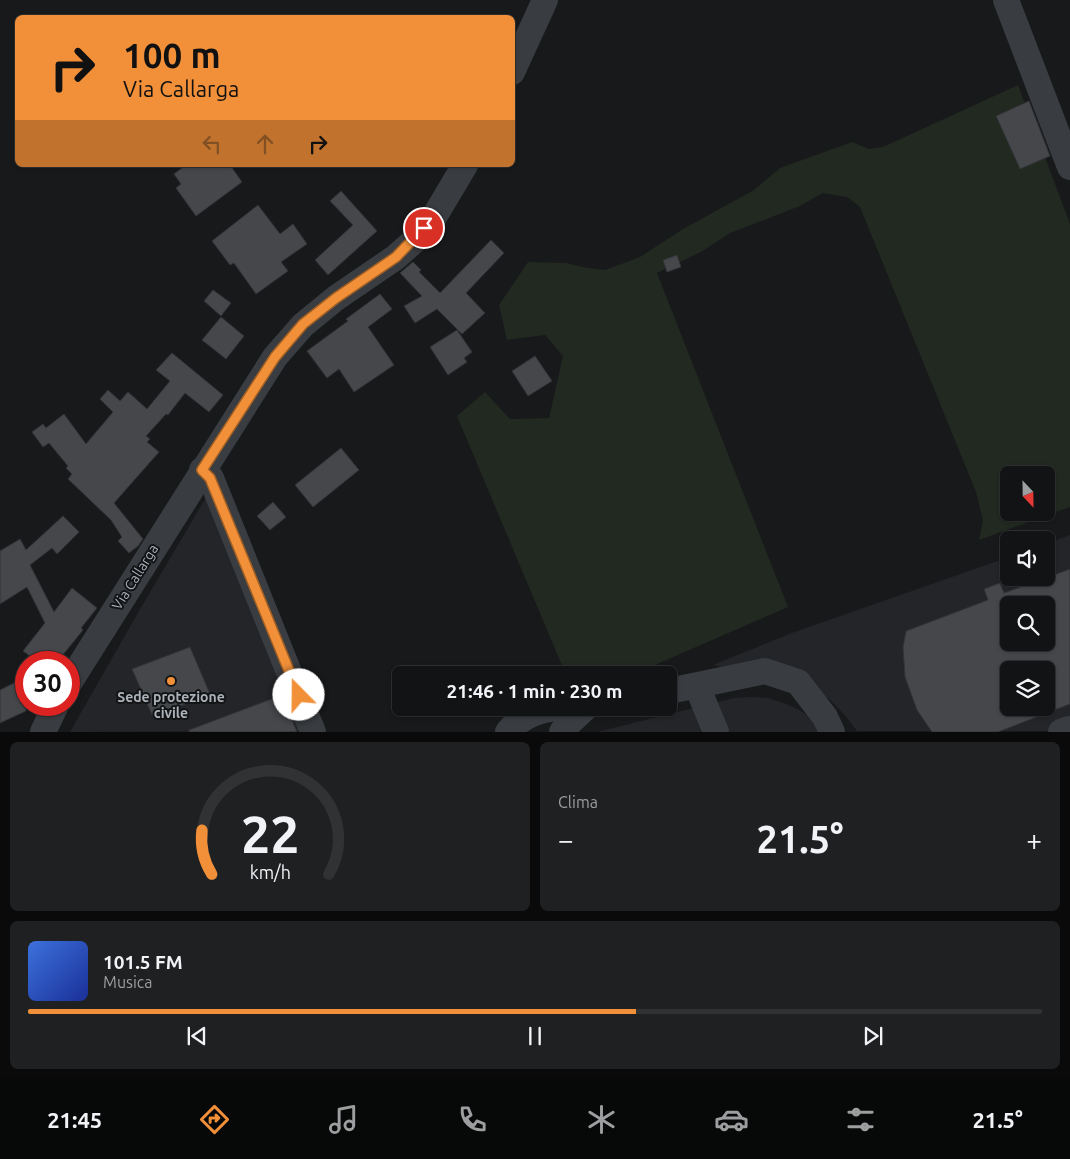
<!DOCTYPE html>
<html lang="it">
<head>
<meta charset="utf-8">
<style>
  body { margin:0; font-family:Ubuntu,sans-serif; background:#1f2022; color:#f1f3f6; height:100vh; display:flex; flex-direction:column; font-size:19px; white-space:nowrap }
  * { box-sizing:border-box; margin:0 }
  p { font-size:16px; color:#9c9ea0 }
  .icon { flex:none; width:28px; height:28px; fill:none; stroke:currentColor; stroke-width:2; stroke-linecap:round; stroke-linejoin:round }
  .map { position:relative; height:732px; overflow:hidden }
  .panel { display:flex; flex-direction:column; gap:10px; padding:10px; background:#0a0a0b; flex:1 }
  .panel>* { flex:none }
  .hud { position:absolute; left:15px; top:15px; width:500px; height:152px; border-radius:8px; box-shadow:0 1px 4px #0004,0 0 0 1px #313234; background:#f29039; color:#111; overflow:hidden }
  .needle { width:32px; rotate:158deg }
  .tools { position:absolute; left:1000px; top:466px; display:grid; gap:10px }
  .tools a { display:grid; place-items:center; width:55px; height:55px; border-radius:8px; background:#121314; box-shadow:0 1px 4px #0004,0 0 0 1px #313234; font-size:25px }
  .speed { position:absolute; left:15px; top:651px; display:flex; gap:10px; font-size:25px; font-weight:700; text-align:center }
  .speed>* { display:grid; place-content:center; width:65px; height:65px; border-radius:50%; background:#121314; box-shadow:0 1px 4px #0004,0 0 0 1px #313234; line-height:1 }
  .speed .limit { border:8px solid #d22; background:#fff; color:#111 }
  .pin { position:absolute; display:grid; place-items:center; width:42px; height:42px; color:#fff; margin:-21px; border:2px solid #fff; border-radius:50%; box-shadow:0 1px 5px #0007 }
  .me { position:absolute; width:55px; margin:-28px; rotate:338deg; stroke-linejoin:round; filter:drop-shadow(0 0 4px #0008) }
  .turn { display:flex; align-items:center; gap:18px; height:105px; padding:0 25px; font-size:22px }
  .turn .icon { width:65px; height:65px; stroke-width:2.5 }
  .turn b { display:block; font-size:35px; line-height:42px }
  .lanes { display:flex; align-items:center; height:48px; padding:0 25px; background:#0003; justify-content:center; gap:25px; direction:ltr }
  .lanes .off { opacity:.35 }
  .big { font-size:38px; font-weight:700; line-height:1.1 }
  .panel .card { flex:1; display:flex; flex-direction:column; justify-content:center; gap:8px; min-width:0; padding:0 18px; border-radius:8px; background:#1f2022 }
  .panel .dial { align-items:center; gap:0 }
  .dial svg { height:130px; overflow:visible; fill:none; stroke:#313234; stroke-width:7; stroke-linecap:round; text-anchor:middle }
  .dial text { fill:#f1f3f6; stroke:none }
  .song { display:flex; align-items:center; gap:15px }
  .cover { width:60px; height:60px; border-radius:8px; background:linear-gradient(135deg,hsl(220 70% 55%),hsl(230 70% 35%)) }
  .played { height:5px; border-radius:2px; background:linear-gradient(90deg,#f29039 60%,#313234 60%) }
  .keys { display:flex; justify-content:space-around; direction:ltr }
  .heat { display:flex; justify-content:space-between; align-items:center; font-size:28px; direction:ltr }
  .panel .tiles { flex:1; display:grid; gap:10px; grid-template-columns:1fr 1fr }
  .card:last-child { grid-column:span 2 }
  .trip { position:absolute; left:392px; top:666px; width:285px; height:50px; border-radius:8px; background:#121314; box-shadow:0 1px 4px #0004,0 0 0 1px #313234; font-weight:700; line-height:50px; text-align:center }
  .tab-bar { display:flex; height:80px; justify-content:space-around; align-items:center; background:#070808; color:#9c9ea0 }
  .tab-bar .icon { width:35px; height:35px }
  .tab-bar .selected { color:#f29039 }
  .tab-bar b { font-size:22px; color:#f1f3f6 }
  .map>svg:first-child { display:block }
</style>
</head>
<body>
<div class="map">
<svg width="1070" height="732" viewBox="0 0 1070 732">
  <rect width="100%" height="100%" fill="#18191b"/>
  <g fill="#242528" fill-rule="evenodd">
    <polygon points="208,494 303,731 70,732 139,611"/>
    <path d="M1070,535V731H857L844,714L829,699L812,688L713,665L789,634L1009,557V578H1046V544ZM1009,605H1046V642H1009ZM1009,670H1046V708H1009Z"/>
    <polygon points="751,697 768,698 784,703 799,710 813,719 825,732 597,732 734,698"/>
  </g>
  <path fill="#212920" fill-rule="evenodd" d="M1018,85L1070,224V507L979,540L983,520L976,492L860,207L847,197L823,193L800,206L730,233L701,252L657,273L788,607L641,671L627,675H566L457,416L485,392L510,419L549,418L563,356L545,335L507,340L499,305L528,262L566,263L587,268L605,270L640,257L683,229L754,190L780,168L852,142L869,149L883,147ZM1009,475H1046V512H1009Z"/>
  <g fill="#45474b" stroke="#323337" fill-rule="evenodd">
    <polygon points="1029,101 1050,156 1020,169 996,116"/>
    <polygon points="186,165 230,165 242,182 196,216 176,188 181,184 174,174"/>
    <polygon points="341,191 377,231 328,275 315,260 353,225 330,201"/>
    <polygon points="258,205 280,234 293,224 307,244 281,262 288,271 256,294 234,263 230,265 212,241"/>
    <polygon points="491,240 504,253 466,293 485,313 462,334 437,309 415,323 404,306 422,296 400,273 413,262 421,270 419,272 440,293"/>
    <polygon points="677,255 681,267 667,272 663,260"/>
    <polygon points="213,290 231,303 221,316 204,301"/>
    <polygon points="380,294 392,309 368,327 394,365 354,392 339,369 327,378 307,351 348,321 346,319"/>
    <polygon points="221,317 244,336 226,359 202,340"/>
    <polygon points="457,330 472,352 464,358 467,362 448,375 430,347"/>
    <polygon points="172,353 223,395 209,412 185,393 168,415 166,414 146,436 150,439 147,442 159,452 114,503 143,539 138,546 129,553 118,541 122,537 111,520 68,479 72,474 66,468 68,466 49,443 43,447 32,432 43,424 46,428 64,414 86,444 113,412 100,399 108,390 120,401 128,392 147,409 170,381 156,370"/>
    <polygon points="535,356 552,381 528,396 512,371"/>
    <polygon points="341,448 359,470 313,507 295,485"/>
    <polygon points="273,502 286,517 270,530 257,516"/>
    <polygon points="63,516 79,532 57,554 52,548 30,565 54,612 72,588 97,608 81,628 83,630 57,662 38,662 23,651 45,623 27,587 0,604 0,551 20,539 26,550"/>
    <path d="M1070,569V704L998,732H932L917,710L905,677L903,647L906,631L988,600L984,589L1000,583L1004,593ZM1009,605H1046V642H1009ZM1009,670H1046V708H1009Z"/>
    <polygon points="190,647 210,694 153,717 132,669"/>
    <polygon points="26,677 26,711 0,723 0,690"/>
    <polygon points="282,695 297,732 189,732 189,730"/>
  </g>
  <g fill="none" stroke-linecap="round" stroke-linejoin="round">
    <g stroke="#393c40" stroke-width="26">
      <polyline points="1006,0 1070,167"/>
      <polyline points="512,72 545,0"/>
      <polyline points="202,470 211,478 313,732"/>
      <polyline points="69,683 275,357 303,325 336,298 396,257 415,240 434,217 465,165"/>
      <polyline points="697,686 716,732"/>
      <polyline points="669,691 765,671 798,682 825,717 832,732"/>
      <polyline points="43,732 56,705"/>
      <path d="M508,732C521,716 542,708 562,708"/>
      <polyline points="562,732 566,726 585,708"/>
      <polyline points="1061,732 1069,729"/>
    </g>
  </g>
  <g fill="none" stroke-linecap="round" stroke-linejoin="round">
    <g stroke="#9d5e25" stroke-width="12">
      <polyline id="route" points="299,695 210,478 202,470 275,357 303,324 336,298 396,257 424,228"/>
    </g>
    <use href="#route" stroke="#f29039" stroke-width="9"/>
  </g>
  <circle fill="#f29039" stroke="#131416" stroke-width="2" cx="171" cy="681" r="5"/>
  <g text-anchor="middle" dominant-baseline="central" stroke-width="4" stroke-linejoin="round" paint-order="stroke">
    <g font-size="14" fill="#abb2ba" stroke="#131416">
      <text transform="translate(135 577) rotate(-58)">Via Callarga</text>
    </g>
    <g font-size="14" font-weight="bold" fill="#abb2ba" stroke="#131416">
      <text x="171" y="697">Sede protezione<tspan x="171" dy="16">civile</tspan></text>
    </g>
  </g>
</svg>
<div class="tools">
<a><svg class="needle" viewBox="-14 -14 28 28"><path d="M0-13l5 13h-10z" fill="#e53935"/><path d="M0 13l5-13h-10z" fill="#9c9ea0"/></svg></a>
<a><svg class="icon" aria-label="sound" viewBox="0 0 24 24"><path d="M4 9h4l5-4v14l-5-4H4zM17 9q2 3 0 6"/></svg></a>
<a><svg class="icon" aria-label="search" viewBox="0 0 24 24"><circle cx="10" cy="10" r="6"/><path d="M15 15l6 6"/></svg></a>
<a><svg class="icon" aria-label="layers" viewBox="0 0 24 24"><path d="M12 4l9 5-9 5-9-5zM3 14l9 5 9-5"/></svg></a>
</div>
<div class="speed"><div class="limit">30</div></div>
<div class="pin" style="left:424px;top:228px;background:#d93025"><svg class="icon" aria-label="arrive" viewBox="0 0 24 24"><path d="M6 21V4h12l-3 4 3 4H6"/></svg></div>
<svg class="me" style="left:299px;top:695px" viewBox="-20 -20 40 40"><circle r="19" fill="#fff"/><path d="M0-13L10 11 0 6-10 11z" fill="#f29039"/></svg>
<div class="trip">21:46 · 1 min · 230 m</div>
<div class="hud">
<div class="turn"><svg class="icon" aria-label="right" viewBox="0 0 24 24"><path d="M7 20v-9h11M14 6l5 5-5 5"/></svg><div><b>100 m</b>Via Callarga</div></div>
<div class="lanes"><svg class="icon off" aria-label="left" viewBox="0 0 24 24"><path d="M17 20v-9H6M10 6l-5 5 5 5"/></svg><svg class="icon off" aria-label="ahead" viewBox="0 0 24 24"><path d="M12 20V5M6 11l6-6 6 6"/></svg><svg class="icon" aria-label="right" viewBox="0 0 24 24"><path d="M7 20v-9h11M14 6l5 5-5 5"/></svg></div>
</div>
</div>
<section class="panel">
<div class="tiles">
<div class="card dial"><svg viewBox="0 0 100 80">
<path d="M14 69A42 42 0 1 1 86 69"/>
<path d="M14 69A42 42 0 0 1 8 42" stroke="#f29039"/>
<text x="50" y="56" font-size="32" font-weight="700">22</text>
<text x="50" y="72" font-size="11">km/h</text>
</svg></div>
<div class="card"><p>Clima</p>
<div class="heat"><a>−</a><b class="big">21.5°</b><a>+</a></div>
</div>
<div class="card">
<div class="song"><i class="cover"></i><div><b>101.5 FM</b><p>Musica</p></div></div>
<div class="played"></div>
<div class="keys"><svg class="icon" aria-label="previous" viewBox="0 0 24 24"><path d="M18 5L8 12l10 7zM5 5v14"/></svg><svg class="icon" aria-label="pause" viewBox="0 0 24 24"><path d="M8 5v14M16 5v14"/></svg><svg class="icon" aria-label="next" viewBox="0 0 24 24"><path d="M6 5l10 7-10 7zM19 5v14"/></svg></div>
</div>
</div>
</section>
<nav class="tab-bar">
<b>21:45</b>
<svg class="icon selected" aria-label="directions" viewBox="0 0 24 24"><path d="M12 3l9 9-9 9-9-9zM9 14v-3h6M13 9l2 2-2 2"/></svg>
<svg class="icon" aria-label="music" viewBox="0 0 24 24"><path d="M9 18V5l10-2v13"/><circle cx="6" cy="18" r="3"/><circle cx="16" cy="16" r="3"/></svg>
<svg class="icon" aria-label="phone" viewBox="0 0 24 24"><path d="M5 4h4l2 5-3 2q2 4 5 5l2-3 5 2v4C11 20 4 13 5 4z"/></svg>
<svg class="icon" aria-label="climate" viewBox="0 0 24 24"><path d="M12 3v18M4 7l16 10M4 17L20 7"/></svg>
<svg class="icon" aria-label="car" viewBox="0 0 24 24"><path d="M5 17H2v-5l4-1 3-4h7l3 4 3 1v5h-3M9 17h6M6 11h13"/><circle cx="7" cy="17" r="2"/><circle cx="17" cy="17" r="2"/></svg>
<svg class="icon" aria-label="filters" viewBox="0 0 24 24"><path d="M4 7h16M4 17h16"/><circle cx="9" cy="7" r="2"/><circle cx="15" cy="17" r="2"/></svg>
<b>21.5°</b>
</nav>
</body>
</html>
